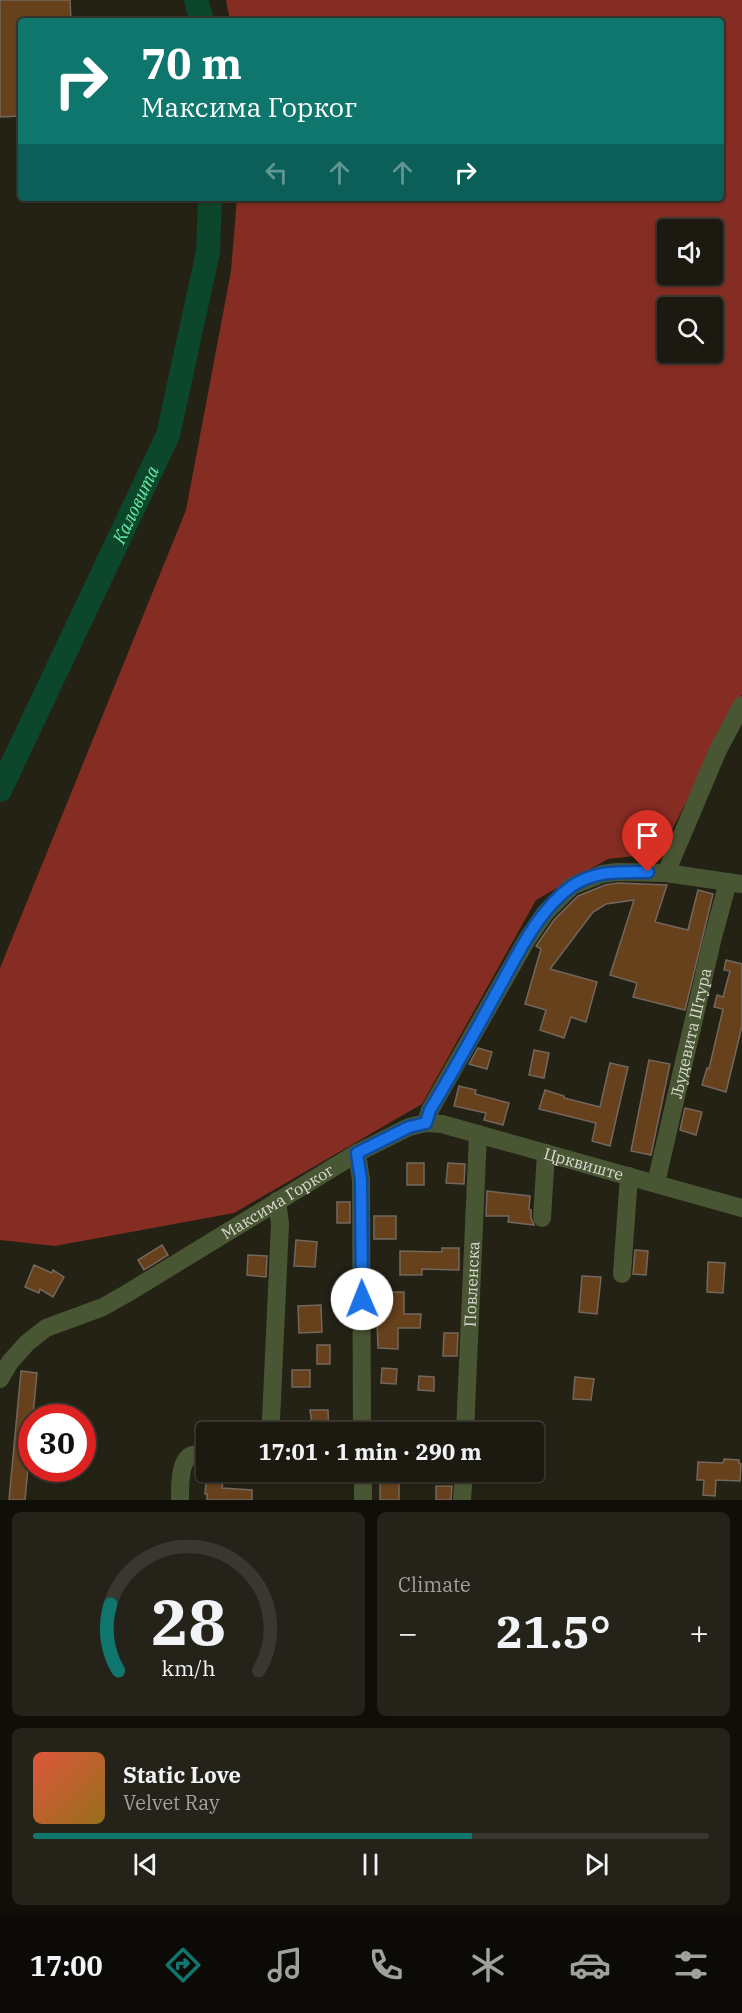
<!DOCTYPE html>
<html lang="en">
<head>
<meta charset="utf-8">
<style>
  body { margin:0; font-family:"IBM Plex Serif",serif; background:#242219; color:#f1f3f6; height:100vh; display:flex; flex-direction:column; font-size:22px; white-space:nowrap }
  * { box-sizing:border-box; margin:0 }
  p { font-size:20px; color:#a0a09f }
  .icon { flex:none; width:33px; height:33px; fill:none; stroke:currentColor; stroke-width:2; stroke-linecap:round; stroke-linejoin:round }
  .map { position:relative; height:1500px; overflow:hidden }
  .panel { display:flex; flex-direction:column; gap:12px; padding:12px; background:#0f0e09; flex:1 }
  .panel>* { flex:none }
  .banner { position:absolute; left:18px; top:18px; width:706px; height:183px; border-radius:6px; box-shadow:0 2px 4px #0004,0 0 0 2px #393830; background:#0f766e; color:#fff; overflow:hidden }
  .tools { position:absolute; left:657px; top:219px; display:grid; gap:12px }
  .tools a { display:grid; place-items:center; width:66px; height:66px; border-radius:6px; background:#1b1910; box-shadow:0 2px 4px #0004,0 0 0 2px #393830; font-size:30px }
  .speed { position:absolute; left:18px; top:1404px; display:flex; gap:12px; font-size:30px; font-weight:700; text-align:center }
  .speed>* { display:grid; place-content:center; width:78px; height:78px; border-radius:50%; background:#1b1910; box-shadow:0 2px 4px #0004,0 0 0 2px #393830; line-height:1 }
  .speed .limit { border:9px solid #d22; background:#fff; color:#111 }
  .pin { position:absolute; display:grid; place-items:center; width:51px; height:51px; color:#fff; margin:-62px -26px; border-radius:50% 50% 50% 0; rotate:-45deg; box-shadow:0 0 6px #0007 }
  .pin .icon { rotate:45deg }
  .me { position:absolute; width:66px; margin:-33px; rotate:359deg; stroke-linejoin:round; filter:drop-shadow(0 0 4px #0008) }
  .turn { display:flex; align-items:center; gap:21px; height:126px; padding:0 24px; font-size:27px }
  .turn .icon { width:78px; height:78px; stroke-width:2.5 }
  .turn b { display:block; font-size:42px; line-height:51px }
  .lanes { display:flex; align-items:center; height:57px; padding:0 24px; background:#0003; justify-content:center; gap:30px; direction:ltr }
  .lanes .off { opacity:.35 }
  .big { font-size:45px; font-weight:700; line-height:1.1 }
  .panel .card { flex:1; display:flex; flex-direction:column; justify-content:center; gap:9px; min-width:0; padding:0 21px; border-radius:9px; background:#242219 }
  .panel .dial { align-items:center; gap:0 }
  .dial svg { height:156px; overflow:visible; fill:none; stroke:#393830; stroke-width:7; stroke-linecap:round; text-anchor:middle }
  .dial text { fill:#f1f3f6; stroke:none }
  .song { display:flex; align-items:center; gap:18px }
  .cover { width:72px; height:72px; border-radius:9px; background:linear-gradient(135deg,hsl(10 70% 55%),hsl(40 70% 35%)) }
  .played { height:6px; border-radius:3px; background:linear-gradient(90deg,#0f766e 65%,#393830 65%) }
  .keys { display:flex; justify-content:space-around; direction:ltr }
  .heat { display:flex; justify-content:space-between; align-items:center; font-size:33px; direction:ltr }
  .panel .tiles { flex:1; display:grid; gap:12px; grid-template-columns:1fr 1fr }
  .card:last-child { grid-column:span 2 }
  .trip { position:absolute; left:196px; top:1422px; width:348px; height:60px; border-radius:6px; background:#1b1910; box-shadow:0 2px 4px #0004,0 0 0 2px #393830; font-weight:700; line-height:60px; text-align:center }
  .dock { display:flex; height:96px; justify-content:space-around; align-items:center; background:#0b0a06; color:#a0a09f }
  .dock .icon { width:42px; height:42px }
  .dock .selected { color:#0f766e }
  .dock b { font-size:27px; color:#f1f3f6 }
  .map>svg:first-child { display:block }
</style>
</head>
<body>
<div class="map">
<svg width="742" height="1500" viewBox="0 0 742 1500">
  <rect width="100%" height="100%" fill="#242115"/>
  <path fill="#852c23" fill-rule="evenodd" d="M226,0H742V694L660,853L608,859L536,900L422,1104L234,1213L55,1246L0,1240V968L186,510L231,271L237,198H722V21H230ZM668,230H712V274H668ZM668,308H712V352H668Z"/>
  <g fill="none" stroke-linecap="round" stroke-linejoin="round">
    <g stroke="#0c462b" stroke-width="24">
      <polyline points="196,0 202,21"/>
      <path id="s1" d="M0,790L168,435L208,252L210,198"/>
    </g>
  </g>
  <g fill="#67401c" stroke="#73675d" stroke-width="1.5">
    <polygon points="0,0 70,0 71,21 21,21 21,116 0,117"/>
    <polygon points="618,883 667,885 655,922 688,930 698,890 713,894 685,1010 633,997 637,983 610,975 634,900 606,904 593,912 550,969 597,982 586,1022 571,1017 564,1038 540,1030 546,1010 525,1004 541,949 536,946 554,920 578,896 605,885"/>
    <polygon points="726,960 742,964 742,1026 726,1092 702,1085 707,1068 709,1069 723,1009 714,1007 717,995 723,997 730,971 724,970"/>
    <polygon points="478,1048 492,1052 487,1069 469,1064"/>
    <polygon points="534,1050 549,1053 544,1078 529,1075"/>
    <polygon points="649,1060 670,1064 651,1155 631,1151"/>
    <polygon points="610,1063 628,1067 610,1146 592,1141 596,1123 539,1109 545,1090 564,1096 564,1098 600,1107"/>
    <polygon points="459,1086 476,1090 475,1094 509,1103 503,1125 484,1120 486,1113 454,1106"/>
    <polygon points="685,1108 702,1112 696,1135 680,1130"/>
    <rect x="407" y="1163" width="17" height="22"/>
    <polygon points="448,1163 465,1164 464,1184 446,1183"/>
    <polygon points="487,1191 530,1196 529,1209 531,1210 531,1218 534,1225 508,1222 509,1216 486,1216"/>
    <rect x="337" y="1202" width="13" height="21"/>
    <rect x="374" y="1216" width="22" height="23"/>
    <polygon points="296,1240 317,1242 315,1267 294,1266"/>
    <polygon points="162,1245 168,1255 144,1270 138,1260"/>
    <polygon points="442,1248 459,1248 459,1270 422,1269 422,1275 400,1275 400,1251 442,1252"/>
    <polygon points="635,1250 648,1251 646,1275 633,1274"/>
    <polygon points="248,1255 267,1256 266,1277 247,1275"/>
    <polygon points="708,1262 725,1263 723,1293 707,1292"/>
    <polygon points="34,1265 52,1273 53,1270 64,1277 53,1297 40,1289 39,1293 25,1287"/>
    <polygon points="582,1276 601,1277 597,1314 579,1312"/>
    <polygon points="376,1292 404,1292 404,1314 421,1314 420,1328 398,1328 398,1349 378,1348"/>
    <polygon points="321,1305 322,1332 299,1333 298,1306"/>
    <polygon points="444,1333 458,1333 457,1356 443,1356"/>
    <rect x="317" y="1345" width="13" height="19"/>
    <polygon points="382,1368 397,1369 396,1384 381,1383"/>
    <rect x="292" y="1370" width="18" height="17"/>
    <polygon points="21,1371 37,1373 25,1500 9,1500"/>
    <polygon points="419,1376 434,1377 434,1391 418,1390"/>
    <polygon points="575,1377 594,1379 591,1400 573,1399"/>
    <polygon points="310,1410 328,1410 329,1431 313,1432"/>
    <polygon points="724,1459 739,1460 739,1463 741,1464 740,1481 716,1480 715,1496 703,1495 704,1480 697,1480 698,1462 723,1463"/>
    <polygon points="207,1472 224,1472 222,1488 252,1490 252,1500 207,1500 207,1494 205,1494"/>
    <rect x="380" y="1483" width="19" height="17"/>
    <polygon points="436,1486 452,1486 451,1500 436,1500"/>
  </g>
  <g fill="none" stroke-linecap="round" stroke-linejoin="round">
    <g stroke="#495634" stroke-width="18">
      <polyline points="666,873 718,750 742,705"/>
      <polyline points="426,1123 430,1110 526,941 545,913 572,886 602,874 617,872 666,873 742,884"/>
      <polyline points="357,1153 361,1180 362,1432"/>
      <path id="s2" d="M656,1183L712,941L728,882"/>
      <polyline points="542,1218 546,1153"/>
      <polyline points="622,1274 629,1176"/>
      <path id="s3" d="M0,1379L10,1362L27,1343L46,1328L103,1307L126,1294L357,1153L409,1127L426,1123L442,1124L742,1208"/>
      <polyline points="271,1420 280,1224 277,1201"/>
      <path id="s4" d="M465,1432L478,1134"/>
      <polyline points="363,1472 363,1500"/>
      <path d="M180,1500C180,1488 179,1460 192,1455C196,1454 203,1455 207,1455"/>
      <polyline points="462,1500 464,1472"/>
    </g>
  </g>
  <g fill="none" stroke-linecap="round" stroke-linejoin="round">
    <g stroke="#114b97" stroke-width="15">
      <path id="route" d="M362,1299L361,1180L357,1153L409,1127L426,1123L430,1110C454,1071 476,1030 498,990C518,954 538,910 572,886C595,870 622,872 648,872"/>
    </g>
    <use href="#route" stroke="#1a73e8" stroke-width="10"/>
  </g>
  <g text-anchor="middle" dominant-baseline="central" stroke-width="6" stroke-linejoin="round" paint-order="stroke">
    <g font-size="16" fill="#dcdad3" stroke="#242115">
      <text stroke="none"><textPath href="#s2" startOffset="154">Људевита Штура</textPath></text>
      <text stroke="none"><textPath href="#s3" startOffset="666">Црквиште</textPath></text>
      <text stroke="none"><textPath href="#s3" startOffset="334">Максима Горког</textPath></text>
      <text stroke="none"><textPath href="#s4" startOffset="148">Повленска</textPath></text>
    </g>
    <g font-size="18" font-style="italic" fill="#67eca7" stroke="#242115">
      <text stroke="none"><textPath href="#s1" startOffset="316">Каловита</textPath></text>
    </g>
  </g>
</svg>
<div class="tools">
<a><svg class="icon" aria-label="sound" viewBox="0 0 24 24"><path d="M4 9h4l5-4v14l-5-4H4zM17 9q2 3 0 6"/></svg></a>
<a><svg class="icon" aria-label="search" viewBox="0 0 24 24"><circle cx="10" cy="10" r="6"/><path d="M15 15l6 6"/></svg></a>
</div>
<div class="speed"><div class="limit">30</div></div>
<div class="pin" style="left:648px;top:872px;background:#d93025"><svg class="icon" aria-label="arrive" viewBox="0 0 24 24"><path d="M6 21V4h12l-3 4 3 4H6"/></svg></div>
<svg class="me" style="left:362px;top:1299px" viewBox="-20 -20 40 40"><circle r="19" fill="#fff"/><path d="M0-13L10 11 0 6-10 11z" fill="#1a73e8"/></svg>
<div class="trip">17:01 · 1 min · 290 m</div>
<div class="banner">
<div class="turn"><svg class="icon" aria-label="right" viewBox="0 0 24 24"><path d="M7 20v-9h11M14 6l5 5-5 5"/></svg><div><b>70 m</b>Максима Горког</div></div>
<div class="lanes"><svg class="icon off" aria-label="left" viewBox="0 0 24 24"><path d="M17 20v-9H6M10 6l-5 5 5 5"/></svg><svg class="icon off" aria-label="ahead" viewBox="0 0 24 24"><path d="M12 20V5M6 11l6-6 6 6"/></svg><svg class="icon off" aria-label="ahead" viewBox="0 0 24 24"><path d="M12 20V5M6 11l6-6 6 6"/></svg><svg class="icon" aria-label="right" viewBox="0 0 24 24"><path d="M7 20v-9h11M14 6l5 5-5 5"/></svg></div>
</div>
</div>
<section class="panel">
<div class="tiles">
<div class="card dial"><svg viewBox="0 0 100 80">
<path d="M14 69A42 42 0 1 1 86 69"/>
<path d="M14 69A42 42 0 0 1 10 35" stroke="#0f766e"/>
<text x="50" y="56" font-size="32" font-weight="700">28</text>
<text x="50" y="72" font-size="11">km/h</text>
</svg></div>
<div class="card"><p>Climate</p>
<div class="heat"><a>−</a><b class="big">21.5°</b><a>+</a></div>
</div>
<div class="card">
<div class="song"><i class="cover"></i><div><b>Static Love</b><p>Velvet Ray</p></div></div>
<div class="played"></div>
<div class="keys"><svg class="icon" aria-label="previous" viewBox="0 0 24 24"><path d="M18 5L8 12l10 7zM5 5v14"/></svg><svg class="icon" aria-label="pause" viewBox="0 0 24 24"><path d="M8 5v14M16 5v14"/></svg><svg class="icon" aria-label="next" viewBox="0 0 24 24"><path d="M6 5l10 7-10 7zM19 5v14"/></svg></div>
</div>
</div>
</section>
<nav class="dock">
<b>17:00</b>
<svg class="icon selected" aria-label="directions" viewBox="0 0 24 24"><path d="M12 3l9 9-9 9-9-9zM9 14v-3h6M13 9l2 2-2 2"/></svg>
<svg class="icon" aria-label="music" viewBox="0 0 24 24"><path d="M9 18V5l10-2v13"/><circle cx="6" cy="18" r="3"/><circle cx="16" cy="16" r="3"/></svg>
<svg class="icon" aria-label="phone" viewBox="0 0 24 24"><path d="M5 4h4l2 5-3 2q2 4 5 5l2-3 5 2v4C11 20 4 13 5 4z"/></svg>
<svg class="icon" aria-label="climate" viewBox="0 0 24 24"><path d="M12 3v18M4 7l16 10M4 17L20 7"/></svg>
<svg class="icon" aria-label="car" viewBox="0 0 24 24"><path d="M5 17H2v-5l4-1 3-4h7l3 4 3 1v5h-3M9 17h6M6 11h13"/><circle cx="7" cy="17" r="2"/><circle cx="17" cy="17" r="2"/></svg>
<svg class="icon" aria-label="filters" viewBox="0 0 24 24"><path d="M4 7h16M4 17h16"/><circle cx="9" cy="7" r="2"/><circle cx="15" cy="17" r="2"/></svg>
</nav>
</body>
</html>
